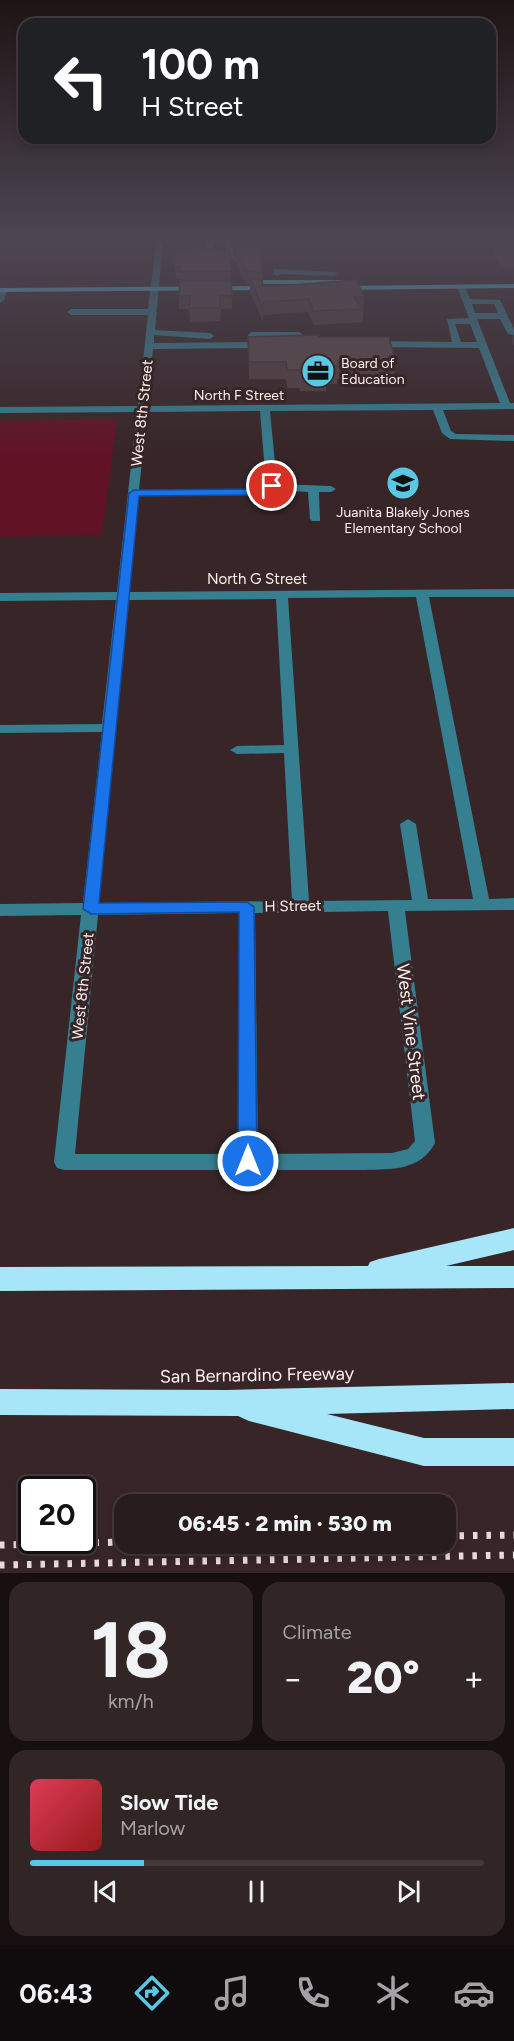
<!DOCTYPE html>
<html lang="en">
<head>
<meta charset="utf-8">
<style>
  body { margin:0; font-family:Figtree,sans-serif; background:#312526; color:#f1f3f6; height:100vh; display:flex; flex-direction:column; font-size:22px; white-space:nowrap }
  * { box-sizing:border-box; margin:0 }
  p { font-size:20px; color:#a5a1a4 }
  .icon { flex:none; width:33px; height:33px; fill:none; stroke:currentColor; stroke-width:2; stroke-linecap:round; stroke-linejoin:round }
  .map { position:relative; height:1573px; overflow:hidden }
  .details { display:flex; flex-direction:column; gap:9px; padding:9px; background:#170f10; flex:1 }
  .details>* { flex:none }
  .top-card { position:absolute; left:18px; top:18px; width:478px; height:126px; border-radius:18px; box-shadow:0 3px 9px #0003,0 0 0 2px #453a3b; background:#202124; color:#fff; overflow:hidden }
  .speed { position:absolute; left:18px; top:1476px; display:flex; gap:12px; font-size:30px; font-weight:700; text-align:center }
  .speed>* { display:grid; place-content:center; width:78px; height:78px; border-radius:50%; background:#291c1d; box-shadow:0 3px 9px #0003,0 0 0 2px #453a3b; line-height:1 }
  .speed .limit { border:3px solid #111; border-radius:9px; background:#fff; color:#111 }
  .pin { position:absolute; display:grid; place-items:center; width:51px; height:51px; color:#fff; margin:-26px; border:3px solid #fff; border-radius:50%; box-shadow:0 2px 6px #0007 }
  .me { position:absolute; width:66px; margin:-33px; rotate:0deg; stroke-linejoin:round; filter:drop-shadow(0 0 4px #0008) }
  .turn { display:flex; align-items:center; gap:21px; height:126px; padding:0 24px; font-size:27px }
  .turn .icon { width:78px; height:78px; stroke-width:2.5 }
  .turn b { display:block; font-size:42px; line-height:51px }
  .big { font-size:45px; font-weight:800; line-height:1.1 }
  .details .widget { flex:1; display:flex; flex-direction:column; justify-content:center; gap:9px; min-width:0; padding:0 21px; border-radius:18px; background:#312526 }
  .details .dial { align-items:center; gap:0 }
  .dial b { font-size:78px; line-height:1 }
  .song { display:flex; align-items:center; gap:18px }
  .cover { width:72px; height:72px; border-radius:9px; background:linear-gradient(135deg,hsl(350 70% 55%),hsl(0 70% 35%)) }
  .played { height:6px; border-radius:3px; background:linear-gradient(90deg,#59c8e5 25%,#453a3b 25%) }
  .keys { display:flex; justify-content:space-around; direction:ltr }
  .heat { display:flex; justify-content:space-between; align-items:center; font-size:33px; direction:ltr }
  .details .tiles { flex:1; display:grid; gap:9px; grid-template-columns:1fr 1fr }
  .widget:last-child { grid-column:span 2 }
  .trip { position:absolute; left:114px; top:1494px; width:342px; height:60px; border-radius:18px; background:#291c1d; box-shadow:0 3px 9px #0003,0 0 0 2px #453a3b; font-weight:800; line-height:60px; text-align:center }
  .tab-bar { display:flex; height:96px; justify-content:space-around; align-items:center; background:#100b0c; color:#a5a1a4 }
  .tab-bar .icon { width:42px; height:42px }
  .tab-bar .selected { color:#59c8e5 }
  .tab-bar b { font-size:27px; color:#f1f3f6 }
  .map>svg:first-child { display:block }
</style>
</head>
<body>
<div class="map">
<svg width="514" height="1573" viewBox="0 0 514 1573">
  <rect width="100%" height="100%" fill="#372527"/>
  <polygon fill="#611225" points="117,419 102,535 0,537 0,421"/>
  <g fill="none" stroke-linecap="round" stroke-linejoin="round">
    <g fill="#357f91" fill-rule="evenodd">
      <path d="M157,238L232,239L234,258C228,262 211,263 205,259L206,243L163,241L155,330L210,333L214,336L210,339L154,335V343L267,342L272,345L267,348L153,349L147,406L500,403L479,348L372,347L367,344L372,341L452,342L447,319L469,318L457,287L461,285L465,287L470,299L500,300L514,329V335L508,334L500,319H477L510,403H514V409L443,410L451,431L456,434L514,435V441L450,439L442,433L433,410L270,411L277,484L331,486L336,489L331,492H319L320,521H312L310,519L308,492L273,490L259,495L139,496L129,592L514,589V597H429L489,899L514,898V910L405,911L435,1143C420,1171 392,1169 364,1170H64L57,1168L54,1162L81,915L0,916V904L83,903L102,732L0,733V725L102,724L116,600L0,601V593L117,592L137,412L0,413V407L138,406L148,315H71L67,312L71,309H148ZM214,243H225L226,256H213ZM472,304H494L498,313H475ZM455,324H470L477,342H461ZM260,411L266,484L257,489L139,490L147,412ZM416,597L473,899H428L416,824L408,819L400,824L412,900L309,901L288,598ZM276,599L284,745L237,746L230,750L237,754L284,753L292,901L99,903L129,600ZM388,911L415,1141L408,1149L392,1153L258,1154L255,913ZM239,913L238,1154H75L98,915Z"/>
      <polygon points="0,240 5,240 6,242 0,244"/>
      <polygon points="274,269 334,272 338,274 334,276 281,274 277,276 273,274"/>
      <polygon points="0,288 7,290 4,300 0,303"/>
      <polygon points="252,332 299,332 303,335 305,344 297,346 295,338 249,337 248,335"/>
    </g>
    <g fill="#52cfee" fill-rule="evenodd">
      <polygon points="259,280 349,280 353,282 349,284 256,284 256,280"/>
      <polygon points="514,284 514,288 339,290 335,288 339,286"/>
      <polygon points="273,286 273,290 270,290 0,292 0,288"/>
    </g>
    <g fill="#a6e6f8" fill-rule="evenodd">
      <polygon points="514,1228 514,1250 446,1266 514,1266 514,1288 0,1291 0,1267 368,1266 370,1262 379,1259"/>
      <polygon points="514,1383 514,1409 327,1414 424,1438 514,1438 514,1466 424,1466 249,1421 238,1416 0,1415 0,1389 227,1390"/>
    </g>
    <g stroke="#e7dadb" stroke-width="7" stroke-dasharray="4.5 9" stroke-linecap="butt">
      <polyline points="446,1536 514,1535"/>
      <polyline points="0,1545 124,1542"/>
      <polyline points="0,1565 514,1555"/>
    </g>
  </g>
  <g fill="#513f40">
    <polygon points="234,238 260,238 263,287 364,296 363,322 314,325 308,312 263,315 263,321 250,292 250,284 246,284 234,260 235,248"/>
    <polygon points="496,238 514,238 514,268 501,268 494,253"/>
    <polygon points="204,250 230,250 232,309 221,309 220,321 190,322 189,309 179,309 179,296 181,279 176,279 175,267"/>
    <polygon points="513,335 514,335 514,346 512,342"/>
    <polygon points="248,337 319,337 395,360 394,378 337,379 337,384 326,384 326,391 300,391 299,388 287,388 286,379 249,379"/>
  </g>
  <g fill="#5e494b" stroke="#423334" stroke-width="1.5">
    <polygon points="194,238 204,238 204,250 230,250 231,271 181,272 181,267 175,267 176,251 191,250"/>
    <polygon points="235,238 260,238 262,272 246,272 234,249 236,247"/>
    <polygon points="496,238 514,238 514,252 503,252"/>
    <polygon points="250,279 262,279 263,287 356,280 364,296 354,297 363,309 314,311 309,299 263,302 263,308"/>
    <polygon points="180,280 231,280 232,296 220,296 220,308 189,308 190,296 179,296"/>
    <polygon points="318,335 319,337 389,337 395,360 338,361 338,366 326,366 326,373 300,373 299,370 287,370 286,362 249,362 248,337"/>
  </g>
  <linearGradient id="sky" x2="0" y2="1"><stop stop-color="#1e1415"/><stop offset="0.52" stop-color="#4d4652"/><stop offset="1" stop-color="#4d4652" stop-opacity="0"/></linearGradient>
  <rect width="514" height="458" fill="url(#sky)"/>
  <polygon fill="#1a73e8" stroke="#114b97" stroke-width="1.5" points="272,483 276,484 276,488 259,495 139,496 99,903 247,902 254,907 257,1161 254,1166 248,1168 241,1166 238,1161 239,912 91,914 83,909 129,493 134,490 258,489"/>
  <defs>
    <g id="office-disc" transform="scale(1.725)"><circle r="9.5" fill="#59c8e5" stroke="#372527"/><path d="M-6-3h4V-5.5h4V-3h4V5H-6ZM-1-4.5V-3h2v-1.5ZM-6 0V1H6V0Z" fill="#111"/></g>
    <g id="school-disc" transform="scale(1.725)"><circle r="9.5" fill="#59c8e5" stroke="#372527"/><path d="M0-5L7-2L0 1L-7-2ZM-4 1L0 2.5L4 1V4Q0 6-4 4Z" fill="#111"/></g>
  </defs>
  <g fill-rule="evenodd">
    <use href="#office-disc" x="318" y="371"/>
    <use href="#school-disc" x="403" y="483"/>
  </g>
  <g text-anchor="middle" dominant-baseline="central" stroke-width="6" stroke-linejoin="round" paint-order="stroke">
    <g font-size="14" fill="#fdf0f1" stroke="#372527" text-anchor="start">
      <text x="341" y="363">Board of<tspan x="341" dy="16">Education</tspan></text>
      <text x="403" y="512" text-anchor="middle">Juanita Blakely Jones<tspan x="403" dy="16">Elementary School</tspan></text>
    </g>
    <g font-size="14" fill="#fdf0f1" stroke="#372527">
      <text x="239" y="395">North F Street</text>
    </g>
    <g font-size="15" fill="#fdf0f1" stroke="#372527">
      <text transform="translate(142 413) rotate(-84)">West 8th Street</text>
      <text x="257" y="579">North G Street</text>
      <text transform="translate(293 906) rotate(-1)">H Street</text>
      <text transform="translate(83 986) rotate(-84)">West 8th Street</text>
    </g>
    <g font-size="18" fill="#fdf0f1" stroke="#372527">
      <text transform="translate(411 1032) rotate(83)">West Vine Street</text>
      <text transform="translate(257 1375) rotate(-1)">San Bernardino Freeway</text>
    </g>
  </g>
</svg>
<div class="speed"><div class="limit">20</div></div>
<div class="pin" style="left:272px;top:486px;background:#d93025"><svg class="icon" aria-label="arrive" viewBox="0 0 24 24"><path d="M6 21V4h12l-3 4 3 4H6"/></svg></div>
<svg class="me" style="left:248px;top:1161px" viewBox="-20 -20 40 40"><circle r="17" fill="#1a73e8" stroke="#fff" stroke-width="3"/><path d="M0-11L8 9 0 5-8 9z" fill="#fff"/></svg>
<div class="trip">06:45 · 2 min · 530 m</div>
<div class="top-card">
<div class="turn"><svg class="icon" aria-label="left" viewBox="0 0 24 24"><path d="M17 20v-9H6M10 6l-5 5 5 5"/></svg><div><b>100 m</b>H Street</div></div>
</div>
</div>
<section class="details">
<div class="tiles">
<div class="widget dial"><b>18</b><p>km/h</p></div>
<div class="widget"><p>Climate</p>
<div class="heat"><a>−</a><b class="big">20°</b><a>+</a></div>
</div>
<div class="widget">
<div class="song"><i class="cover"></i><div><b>Slow Tide</b><p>Marlow</p></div></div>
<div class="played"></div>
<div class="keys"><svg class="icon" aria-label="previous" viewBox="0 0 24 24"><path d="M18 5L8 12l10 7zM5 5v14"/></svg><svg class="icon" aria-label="pause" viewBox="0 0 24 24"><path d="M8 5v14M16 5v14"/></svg><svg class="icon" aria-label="next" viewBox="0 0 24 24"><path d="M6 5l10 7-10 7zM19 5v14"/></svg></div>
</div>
</div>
</section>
<nav class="tab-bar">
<b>06:43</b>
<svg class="icon selected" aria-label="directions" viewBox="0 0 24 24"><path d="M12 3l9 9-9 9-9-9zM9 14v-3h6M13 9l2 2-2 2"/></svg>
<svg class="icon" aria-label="music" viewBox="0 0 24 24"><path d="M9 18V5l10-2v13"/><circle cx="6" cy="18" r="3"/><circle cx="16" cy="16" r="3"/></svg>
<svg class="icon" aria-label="phone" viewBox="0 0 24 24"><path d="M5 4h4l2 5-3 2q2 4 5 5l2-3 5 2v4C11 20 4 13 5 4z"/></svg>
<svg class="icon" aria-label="climate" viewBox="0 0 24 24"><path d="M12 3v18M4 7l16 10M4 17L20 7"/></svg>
<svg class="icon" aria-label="car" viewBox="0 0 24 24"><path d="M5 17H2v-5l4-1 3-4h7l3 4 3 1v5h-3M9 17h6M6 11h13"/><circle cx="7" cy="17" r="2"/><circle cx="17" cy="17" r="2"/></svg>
</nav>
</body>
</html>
